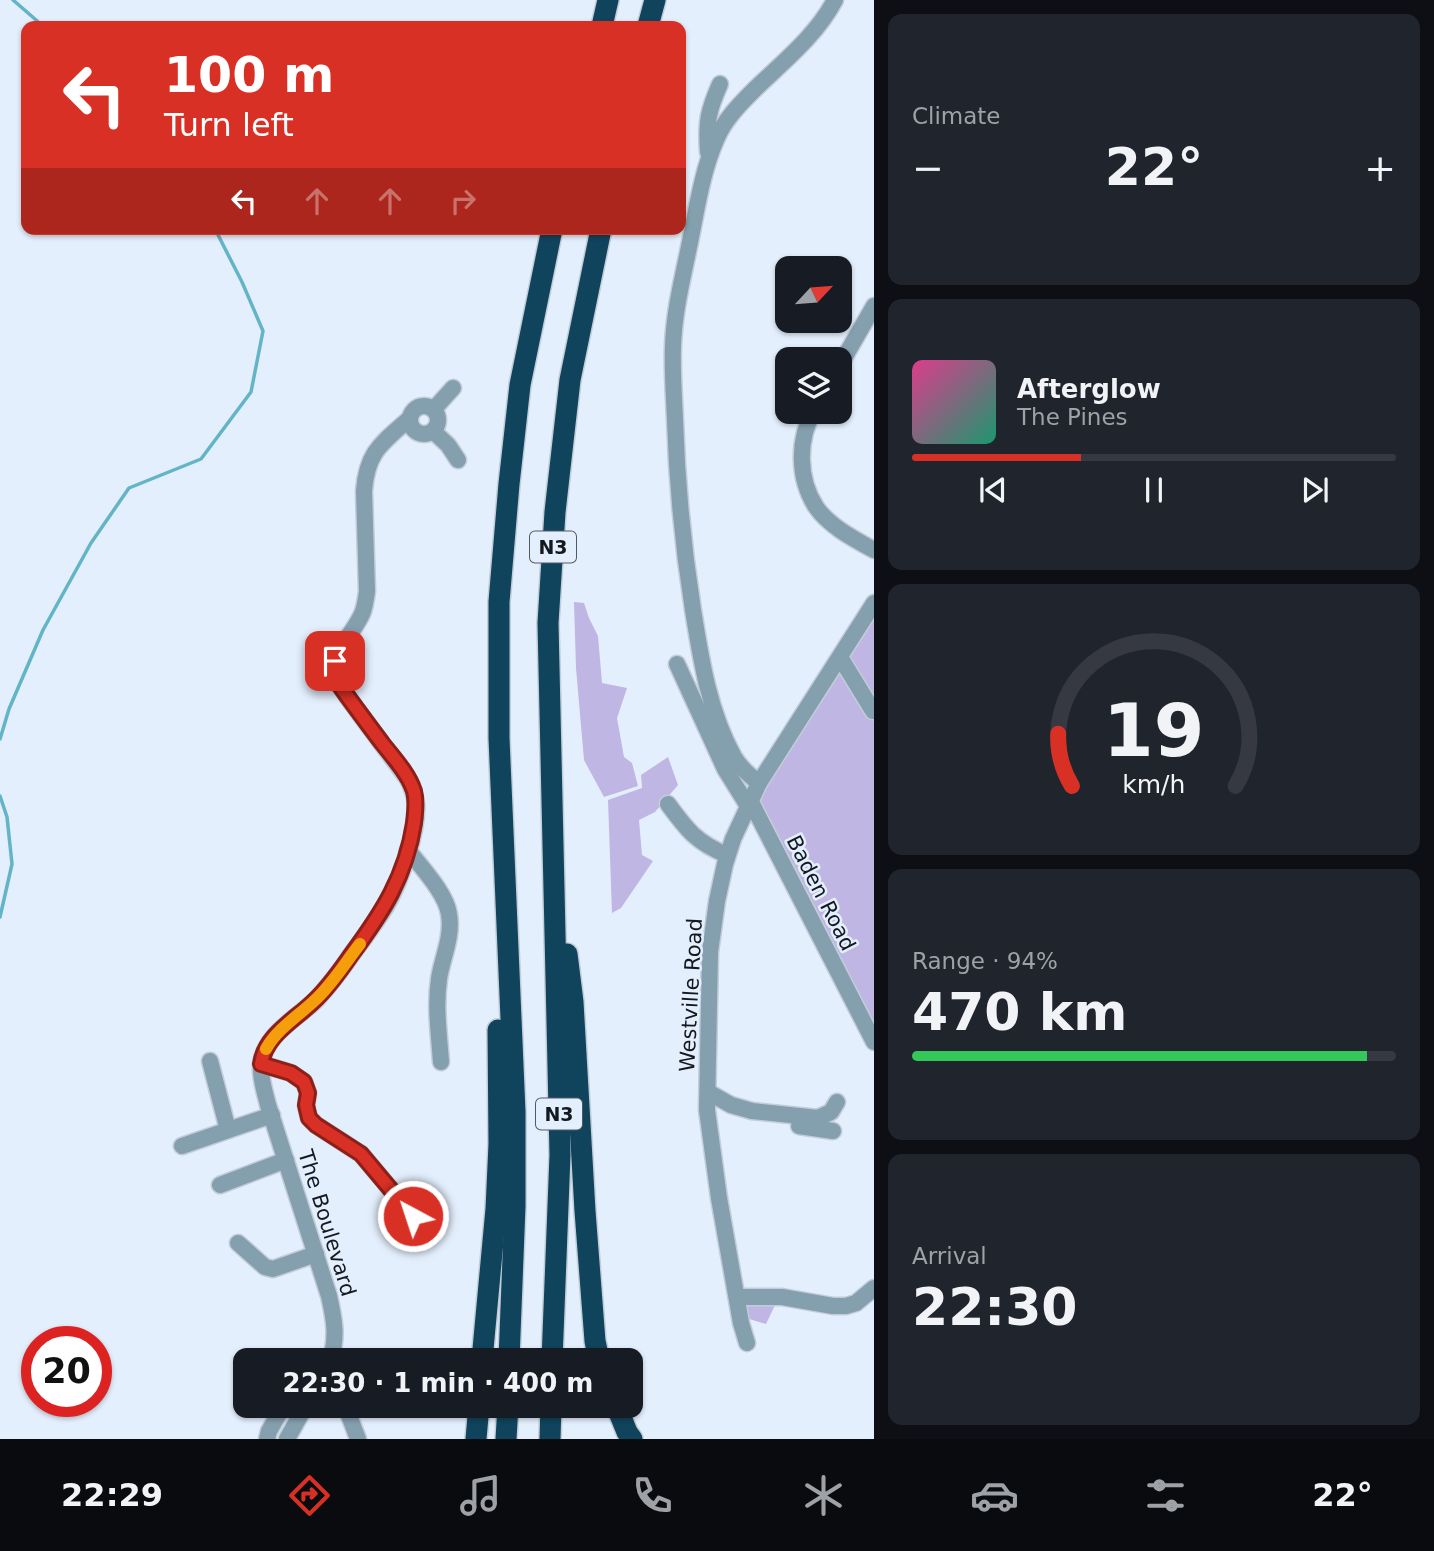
<!DOCTYPE html>
<html lang="en">
<head>
<meta charset="utf-8">
<style>
  body { margin:0; font-family:"DejaVu Sans",sans-serif; background:#20242c; color:#f1f3f6; height:100vh; display:flex; flex-direction:column; font-size:26px; white-space:nowrap }
  * { box-sizing:border-box; margin:0 }
  p { font-size:23px; color:#9ea1a6 }
  .icon { flex:none; width:38px; height:38px; fill:none; stroke:currentColor; stroke-width:2; stroke-linecap:round; stroke-linejoin:round }
  .map { position:relative; flex:1; overflow:hidden }
  .sheet { display:flex; flex-direction:column; gap:14px; padding:14px; background:#0d0f14; width:560px }
  .sheet>* { flex:none }
  .banner { position:absolute; left:21px; top:21px; width:665px; height:214px; border-radius:14px; box-shadow:0 2px 5px #0004; background:#d93025; color:#fff; overflow:hidden }
  .needle { width:46px; rotate:64deg }
  .controls { position:absolute; left:775px; top:256px; display:grid; gap:14px }
  .controls a { display:grid; place-items:center; width:77px; height:77px; border-radius:14px; background:#171b24; box-shadow:0 2px 5px #0004; font-size:35px }
  .speed { position:absolute; left:21px; top:1326px; display:flex; gap:14px; font-size:35px; font-weight:700; text-align:center }
  .speed>* { display:grid; place-content:center; width:91px; height:91px; border-radius:50%; background:#171b24; box-shadow:0 2px 5px #0004; line-height:1 }
  .speed .limit { border:10px solid #d22; background:#fff; color:#111 }
  .pin { position:absolute; display:grid; place-items:center; width:60px; height:60px; color:#fff; margin:-30px; border-radius:14px; box-shadow:0 4px 10px #0006 }
  .me { position:absolute; width:77px; margin:-38px; rotate:320deg; stroke-linejoin:round; filter:drop-shadow(0 0 5px #0008) }
  .turn { display:flex; align-items:center; gap:24px; height:147px; padding:0 28px; font-size:32px }
  .turn .icon { width:91px; height:91px; stroke-width:2.5 }
  .turn b { display:block; font-size:49px; line-height:60px }
  .lanes { display:flex; align-items:center; height:66px; padding:0 28px; background:#0003; justify-content:center; gap:35px; direction:ltr }
  .lanes .off { opacity:.35 }
  .big { font-size:52px; font-weight:700; line-height:1.1 }
  .sheet .tile { flex:1; display:flex; flex-direction:column; justify-content:center; gap:10px; min-width:0; padding:0 24px; border-radius:14px; background:#20242c }
  .sheet .dial { align-items:center; gap:0 }
  .dial svg { height:182px; overflow:visible; fill:none; stroke:#363941; stroke-width:7; stroke-linecap:round; text-anchor:middle }
  .dial text { fill:#f1f3f6; stroke:none }
  .song { display:flex; align-items:center; gap:21px }
  .cover { width:84px; height:84px; border-radius:10px; background:linear-gradient(135deg,hsl(330 70% 55%),hsl(160 70% 35%)) }
  .played { height:7px; border-radius:4px; background:linear-gradient(90deg,#d93025 35%,#363941 35%) }
  .keys { display:flex; justify-content:space-around; direction:ltr }
  .heat { display:flex; justify-content:space-between; align-items:center; font-size:38px; direction:ltr }
  .charge { height:10px; border-radius:5px; background:linear-gradient(90deg,#34c759 94%,#363941 0) }
  .trip { position:absolute; left:233px; top:1348px; width:410px; height:70px; border-radius:14px; background:#171b24; box-shadow:0 2px 5px #0004; font-weight:700; line-height:70px; text-align:center }
  .menu { display:flex; height:112px; justify-content:space-around; align-items:center; background:#090b0e; color:#9ea1a6 }
  .menu .icon { width:49px; height:49px }
  .menu .on { color:#d93025 }
  .menu b { font-size:32px; color:#f1f3f6 }
  main { display:flex; flex:1; min-height:0 }
  .map>svg:first-child { display:block }
</style>
</head>
<body>
<main>
<div class="map">
<svg width="874" height="1439" viewBox="0 0 874 1439">
  <rect width="100%" height="100%" fill="#e4effd"/>
  <g fill="#bfb6e3">
    <polygon points="574,602 584,603 589,618 598,636 602,683 627,688 617,718 624,757 632,763 638,786 604,797 584,760 576,668"/>
    <polygon points="874,608 874,1040 753,800"/>
    <polygon points="668,757 678,785 655,812 639,820 642,855 653,861 621,908 612,913 608,800 642,788 641,775"/>
    <polygon points="745,1303 776,1303 766,1324 746,1318"/>
  </g>
  <g fill="none" stroke-linecap="round" stroke-linejoin="round">
    <g stroke="#63b4c5" stroke-width="3.5">
      <polyline points="13,0 43,26"/>
      <polyline points="0,739 9,709 43,630 91,543 129,488 201,459 251,392 263,331 242,282 215,229"/>
      <polyline points="0,796 7,817 12,864 0,917"/>
    </g>
    <g stroke="#c3cdd9" stroke-width="19">
      <g id="minor">
        <path d="M708,152C706,122 708,111 720,84"/>
        <polyline points="840,365 874,306"/>
        <circle cx="424" cy="420" r="14"/>
        <polyline points="434,409 453,388"/>
        <path d="M814,411C797,440 798,479 816,507C829,526 854,539 874,550"/>
        <polyline points="433,431 448,445 458,460"/>
        <polyline points="840,657 873,711"/>
        <polyline points="677,664 725,769 748,806"/>
        <path d="M759,783C750,776 740,767 734,757C709,712 701,660 693,610C683,547 677,484 675,420C674,396 672,371 673,346C674,311 683,277 690,242C697,208 702,172 716,140C724,120 739,105 754,90C783,62 816,36 835,0"/>
        <polyline points="750,800 874,1042"/>
        <path d="M668,804C687,830 697,843 727,855"/>
        <path d="M408,850C421,867 446,893 449,914C453,937 442,958 439,979C435,1006 439,1034 441,1062"/>
        <polyline points="210,1061 228,1130"/>
        <polyline points="261,1064 291,1073 304,1082 308,1093 306,1106 309,1118 316,1125 361,1154 413,1216"/>
        <polyline points="708,1092 731,1105 752,1111 818,1118 831,1112 837,1102"/>
        <polyline points="799,1126 833,1131"/>
        <polyline points="182,1146 272,1115"/>
        <polyline points="220,1185 286,1160"/>
        <polyline points="238,1243 265,1267 273,1269 316,1254"/>
        <polyline points="737,1297 782,1297 833,1306 846,1306 856,1303 874,1288"/>
        <polyline points="747,1343 741,1323 719,1198 707,1110 710,952 717,901 725,864 733,839 759,783 874,603"/>
        <path d="M330,1360C338,1338 334,1318 329,1296L268,1105C264,1089 257,1069 264,1053C274,1029 298,1017 316,1000C329,986 341,970 352,954C364,938 376,922 386,906C400,882 418,832 416,804C415,795 412,787 408,779L346,695C319,655 346,648 362,614C365,607 366,599 367,591L364,491C367,452 381,444 409,419"/>
        <polyline points="345,1405 358,1439"/>
        <polyline points="267,1439 269,1431 284,1405"/>
        <polyline points="287,1439 306,1405"/>
      </g>
    </g>
    <g stroke="#c3cdd9" stroke-width="24">
      <g id="highway">
        <polyline points="602,26 608,0"/>
        <polyline points="648,26 655,0"/>
        <polyline points="567,954 573,1002 585,1211 595,1341 599,1360"/>
        <polyline points="482,1360 496,1209 499,1144 498,1030"/>
        <polyline points="509,1360 515,1206 515,1112 499,738 499,602 509,484 520,385 552,229"/>
        <polyline points="552,1360 560,1155 548,623 555,512 570,380 601,229"/>
        <polyline points="616,1405 627,1432 632,1439"/>
        <polyline points="476,1439 479,1405"/>
        <polyline points="506,1439 508,1405"/>
        <polyline points="550,1439 551,1405"/>
      </g>
    </g>
    <use href="#minor" stroke="#849fae" stroke-width="16"/>
    <use href="#highway" stroke="#10445c" stroke-width="21"/>
  </g>
  <g fill="none" stroke-linecap="round" stroke-linejoin="round">
    <g stroke="#8d1f18" stroke-width="18">
      <path id="route" d="M335,661V673L338,683C352,703 367,723 382,743C393,757 408,773 414,791C417,802 415,812 414,823C406,876 382,913 351,955C340,971 328,988 314,1001C295,1020 265,1035 261,1064L291,1073L304,1082L308,1093L306,1105L309,1118L316,1125L361,1154L413,1216"/>
    </g>
    <use href="#route" stroke="#d93025" stroke-width="12"/>
    <path stroke="#f59e0b" stroke-width="12" d="M266,1049C277,1029 297,1017 314,1001C332,985 345,963 360,944"/>
  </g>
  <g text-anchor="middle" dominant-baseline="central" stroke-width="5" stroke-linejoin="round" paint-order="stroke">
    <g fill="#e4effd" stroke="#525962" stroke-width="2">
      <rect x="530" y="531.5" width="46" height="31" rx="5"/>
      <rect x="536" y="1098.5" width="46" height="31" rx="5"/>
    </g>
    <g font-size="19" font-weight="bold" fill="#14191f">
      <text x="553" y="547">N3</text>
      <text x="559" y="1114">N3</text>
    </g>
    <g font-size="21" fill="#14191f" stroke="#e4effd">
      <text transform="translate(821 893) rotate(63)">Baden Road</text>
      <text transform="translate(691 995) rotate(-87)">Westville Road</text>
      <text transform="translate(327 1223) rotate(73)">The Boulevard</text>
    </g>
  </g>
</svg>
<div class="controls">
<a><svg class="needle" viewBox="-14 -14 28 28"><path d="M0-13l5 13h-10z" fill="#e53935"/><path d="M0 13l5-13h-10z" fill="#9ea1a6"/></svg></a>
<a><svg class="icon" aria-label="layers" viewBox="0 0 24 24"><path d="M12 4l9 5-9 5-9-5zM3 14l9 5 9-5"/></svg></a>
</div>
<div class="speed"><div class="limit">20</div></div>
<div class="pin" style="left:335px;top:661px;background:#d93025"><svg class="icon" aria-label="arrive" viewBox="0 0 24 24"><path d="M6 21V4h12l-3 4 3 4H6"/></svg></div>
<svg class="me" style="left:413px;top:1216px" viewBox="-20 -20 40 40"><circle r="17" fill="#d93025" stroke="#fff" stroke-width="3"/><path d="M0-11L8 9 0 5-8 9z" fill="#fff"/></svg>
<div class="trip">22:30 · 1 min · 400 m</div>
<div class="banner">
<div class="turn"><svg class="icon" aria-label="left" viewBox="0 0 24 24"><path d="M17 20v-9H6M10 6l-5 5 5 5"/></svg><div><b>100 m</b>Turn left</div></div>
<div class="lanes"><svg class="icon" aria-label="left" viewBox="0 0 24 24"><path d="M17 20v-9H6M10 6l-5 5 5 5"/></svg><svg class="icon off" aria-label="ahead" viewBox="0 0 24 24"><path d="M12 20V5M6 11l6-6 6 6"/></svg><svg class="icon off" aria-label="ahead" viewBox="0 0 24 24"><path d="M12 20V5M6 11l6-6 6 6"/></svg><svg class="icon off" aria-label="right" viewBox="0 0 24 24"><path d="M7 20v-9h11M14 6l5 5-5 5"/></svg></div>
</div>
</div>
<section class="sheet">
<div class="tile"><p>Climate</p>
<div class="heat"><a>−</a><b class="big">22°</b><a>+</a></div>
</div>
<div class="tile">
<div class="song"><i class="cover"></i><div><b>Afterglow</b><p>The Pines</p></div></div>
<div class="played"></div>
<div class="keys"><svg class="icon" aria-label="previous" viewBox="0 0 24 24"><path d="M18 5L8 12l10 7zM5 5v14"/></svg><svg class="icon" aria-label="pause" viewBox="0 0 24 24"><path d="M8 5v14M16 5v14"/></svg><svg class="icon" aria-label="next" viewBox="0 0 24 24"><path d="M6 5l10 7-10 7zM19 5v14"/></svg></div>
</div>
<div class="tile dial"><svg viewBox="0 0 100 80">
<path d="M14 69A42 42 0 1 1 86 69"/>
<path d="M14 69A42 42 0 0 1 8 46" stroke="#d93025"/>
<text x="50" y="56" font-size="32" font-weight="700">19</text>
<text x="50" y="72" font-size="11">km/h</text>
</svg></div>
<div class="tile"><p>Range · 94%</p><b class="big">470 km</b><div class="charge"></div></div>
<div class="tile"><p>Arrival</p><b class="big">22:30</b></div>
</section>
</main>
<nav class="menu">
<b>22:29</b>
<svg class="icon on" aria-label="directions" viewBox="0 0 24 24"><path d="M12 3l9 9-9 9-9-9zM9 14v-3h6M13 9l2 2-2 2"/></svg>
<svg class="icon" aria-label="music" viewBox="0 0 24 24"><path d="M9 18V5l10-2v13"/><circle cx="6" cy="18" r="3"/><circle cx="16" cy="16" r="3"/></svg>
<svg class="icon" aria-label="phone" viewBox="0 0 24 24"><path d="M5 4h4l2 5-3 2q2 4 5 5l2-3 5 2v4C11 20 4 13 5 4z"/></svg>
<svg class="icon" aria-label="climate" viewBox="0 0 24 24"><path d="M12 3v18M4 7l16 10M4 17L20 7"/></svg>
<svg class="icon" aria-label="car" viewBox="0 0 24 24"><path d="M5 17H2v-5l4-1 3-4h7l3 4 3 1v5h-3M9 17h6M6 11h13"/><circle cx="7" cy="17" r="2"/><circle cx="17" cy="17" r="2"/></svg>
<svg class="icon" aria-label="filters" viewBox="0 0 24 24"><path d="M4 7h16M4 17h16"/><circle cx="9" cy="7" r="2"/><circle cx="15" cy="17" r="2"/></svg>
<b>22°</b>
</nav>
</body>
</html>
